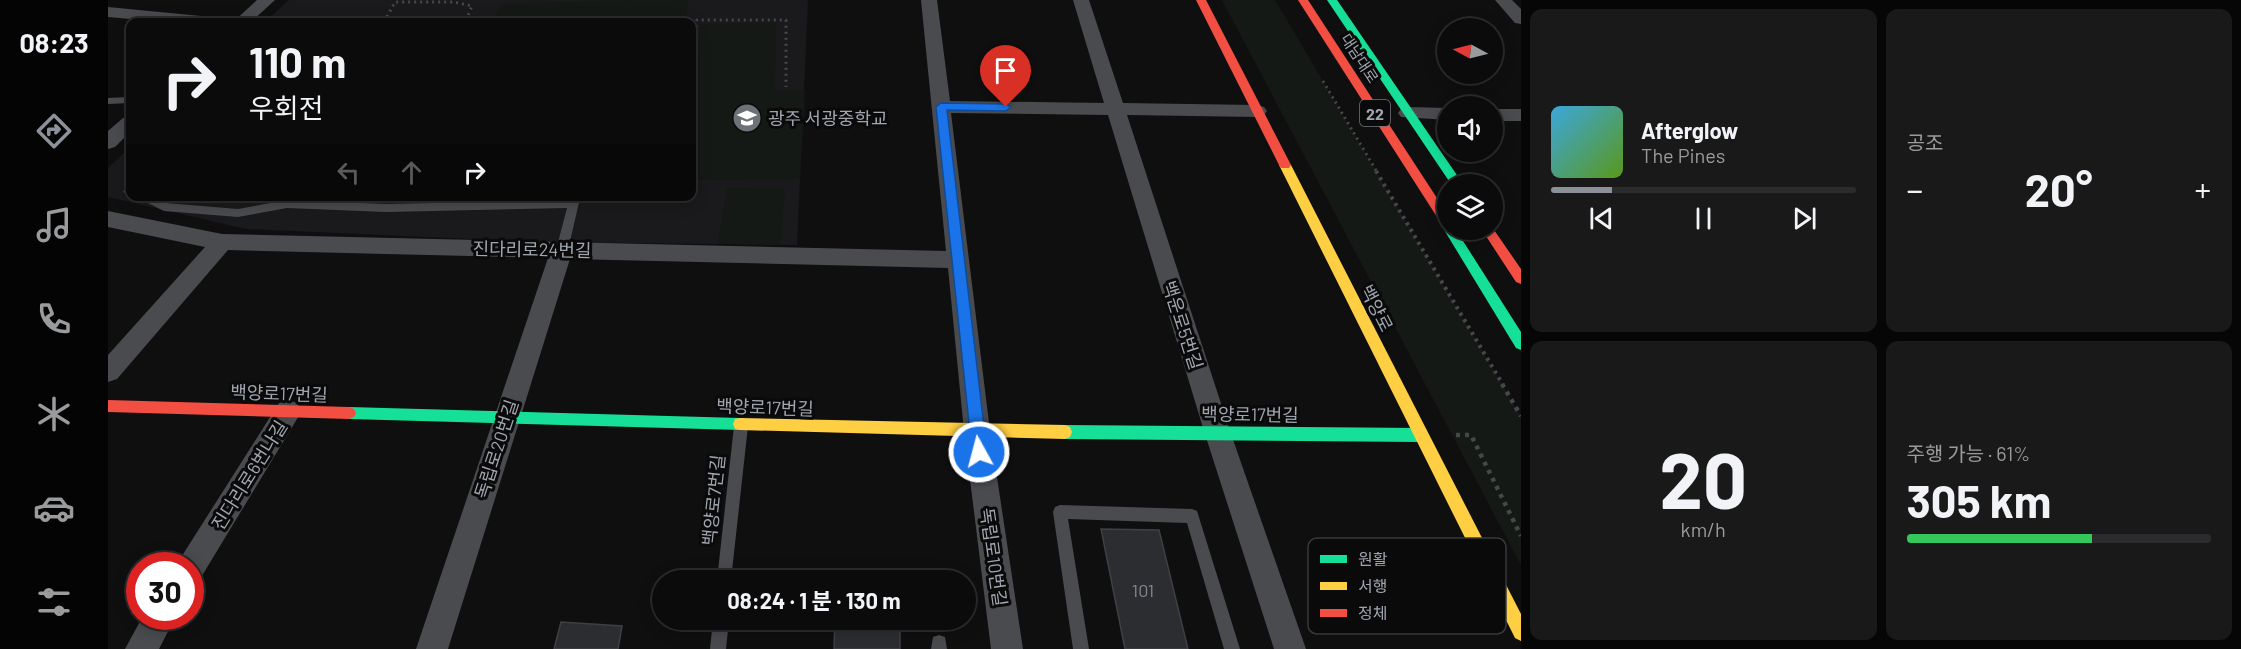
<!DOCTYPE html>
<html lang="ko">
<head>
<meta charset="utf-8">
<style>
  body { margin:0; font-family:Barlow,"Noto Sans KR",sans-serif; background:#19191a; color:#f1f3f6; height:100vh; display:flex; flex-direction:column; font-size:22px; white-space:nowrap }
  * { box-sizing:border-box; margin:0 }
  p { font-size:20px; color:#9a9b9d }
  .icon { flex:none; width:33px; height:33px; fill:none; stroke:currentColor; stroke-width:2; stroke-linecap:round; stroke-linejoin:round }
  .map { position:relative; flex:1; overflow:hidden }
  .side { display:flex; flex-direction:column; gap:9px; padding:9px; background:#060607; width:720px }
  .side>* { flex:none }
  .banner { position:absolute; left:18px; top:18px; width:570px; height:183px; border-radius:12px; box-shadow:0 3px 15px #0003,0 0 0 2px #2b2b2d; background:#0b0b0c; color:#f1f3f6; overflow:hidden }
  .needle { width:39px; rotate:277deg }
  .controls { position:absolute; left:1329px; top:18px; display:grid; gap:12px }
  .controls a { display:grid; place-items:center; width:66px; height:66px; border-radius:50%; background:#0b0b0c; box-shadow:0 3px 15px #0003,0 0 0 2px #2b2b2d; font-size:30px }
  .speed { position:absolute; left:18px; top:552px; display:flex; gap:12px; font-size:30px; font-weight:700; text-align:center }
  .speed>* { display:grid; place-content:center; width:78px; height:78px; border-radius:50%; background:#0b0b0c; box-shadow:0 3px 15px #0003,0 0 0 2px #2b2b2d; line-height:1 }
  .speed .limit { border:9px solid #d22; background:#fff; color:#111 }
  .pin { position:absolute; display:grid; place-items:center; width:51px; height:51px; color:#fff; margin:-62px -26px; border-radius:50% 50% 50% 0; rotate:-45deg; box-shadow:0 0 6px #0007 }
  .pin .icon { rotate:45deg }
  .me { position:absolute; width:66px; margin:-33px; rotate:353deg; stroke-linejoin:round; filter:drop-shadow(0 0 4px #0008) }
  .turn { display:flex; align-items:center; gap:21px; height:126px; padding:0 24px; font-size:27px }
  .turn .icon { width:78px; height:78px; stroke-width:2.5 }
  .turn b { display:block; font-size:42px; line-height:51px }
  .lanes { display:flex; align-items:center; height:57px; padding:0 24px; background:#0003; justify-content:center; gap:30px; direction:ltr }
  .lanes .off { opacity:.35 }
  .big { font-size:45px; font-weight:700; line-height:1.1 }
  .side .card { flex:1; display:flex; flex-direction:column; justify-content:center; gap:9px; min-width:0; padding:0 21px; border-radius:12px; background:#19191a }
  .side .dial { align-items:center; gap:0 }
  .dial b { font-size:78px; line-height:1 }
  .song { display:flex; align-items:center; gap:18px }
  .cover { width:72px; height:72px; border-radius:9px; background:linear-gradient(135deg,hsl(200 70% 55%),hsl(90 70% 35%)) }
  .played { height:6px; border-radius:3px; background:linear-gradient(90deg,#8c9099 20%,#2b2b2d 20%) }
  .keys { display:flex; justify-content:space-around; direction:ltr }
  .heat { display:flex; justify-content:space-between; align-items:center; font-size:33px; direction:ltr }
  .charge { height:9px; border-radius:4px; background:linear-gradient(90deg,#34c759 61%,#2b2b2d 0) }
  .side .tiles { flex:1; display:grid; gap:9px; grid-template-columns:repeat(2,1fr) }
  .trip { position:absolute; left:544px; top:570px; width:324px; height:60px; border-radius:30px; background:#0b0b0c; box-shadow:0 3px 15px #0003,0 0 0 2px #2b2b2d; font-weight:700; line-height:60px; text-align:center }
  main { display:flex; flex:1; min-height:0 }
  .tab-bar { display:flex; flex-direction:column; width:108px; justify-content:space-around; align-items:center; background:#040405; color:#9a9b9d }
  .tab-bar .icon { width:42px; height:42px }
  .tab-bar .active { color:#8c9099 }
  .tab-bar b { font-size:27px; color:#f1f3f6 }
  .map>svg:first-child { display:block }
</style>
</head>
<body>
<main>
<nav class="tab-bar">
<b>08:23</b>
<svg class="icon active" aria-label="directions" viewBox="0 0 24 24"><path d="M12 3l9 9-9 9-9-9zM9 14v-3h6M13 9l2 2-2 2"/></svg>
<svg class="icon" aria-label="music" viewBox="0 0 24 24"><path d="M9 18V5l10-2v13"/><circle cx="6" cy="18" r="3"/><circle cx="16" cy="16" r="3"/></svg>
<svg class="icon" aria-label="phone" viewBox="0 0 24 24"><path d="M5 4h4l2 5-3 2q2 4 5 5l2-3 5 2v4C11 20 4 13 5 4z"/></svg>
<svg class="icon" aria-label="climate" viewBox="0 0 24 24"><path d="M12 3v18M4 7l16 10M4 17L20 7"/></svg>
<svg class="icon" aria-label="car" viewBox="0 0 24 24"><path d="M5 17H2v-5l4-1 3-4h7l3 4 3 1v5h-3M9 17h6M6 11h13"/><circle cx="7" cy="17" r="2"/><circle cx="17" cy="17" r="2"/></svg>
<svg class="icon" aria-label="filters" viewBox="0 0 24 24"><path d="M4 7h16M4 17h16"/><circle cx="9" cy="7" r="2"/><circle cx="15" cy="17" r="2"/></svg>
</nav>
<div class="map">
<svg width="1413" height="649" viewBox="0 0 1413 649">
  <rect width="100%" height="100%" fill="#0f0f10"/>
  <polygon fill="#1a1a1c" points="181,0 700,0 689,245 430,242 138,229 0,197 0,168 22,147 22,196 584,196 584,22 157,22"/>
  <g fill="#151915">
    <polygon points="519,0 580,0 578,22 386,22 393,4"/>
    <polygon points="1114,0 1167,0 1413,416 1413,565"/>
    <path d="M668,22L667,90H697L692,179L584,180C583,128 590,76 592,24Z"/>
    <polygon points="619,188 677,189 672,245 610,244"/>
  </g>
  <g fill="#2c2d30" stroke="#3e4043" stroke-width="1.5">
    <polygon points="993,529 1051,530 1080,649 1017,649"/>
    <polygon points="727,620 792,620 792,649 726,649"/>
    <polygon points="453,622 514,626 510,649 446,649"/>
  </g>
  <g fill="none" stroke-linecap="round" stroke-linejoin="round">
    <g stroke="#45474a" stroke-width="3" stroke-dasharray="2 4" stroke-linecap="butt">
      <polyline points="276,22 287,2 346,2 364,6 357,22"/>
      <polyline points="584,69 589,20 678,20 678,87"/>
      <polyline points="1215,81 1269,172"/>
    </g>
    <polyline stroke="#45474a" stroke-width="4" stroke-dasharray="3 4.5" stroke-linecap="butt" points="1268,171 1395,385"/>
    <g stroke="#45474a" stroke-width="4.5" stroke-dasharray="4 5" stroke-linecap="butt">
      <polyline points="1394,384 1413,416"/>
      <polyline points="1348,435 1363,435 1413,536"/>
    </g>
    <g fill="#4a4b4e" fill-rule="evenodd">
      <polygon points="22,97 22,103 0,104 0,98"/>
      <polygon points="18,186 22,186 23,196 15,192"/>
      <polygon points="26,196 42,196 58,203 130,209 179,200 278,204 461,200 463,196 472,198 460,250 454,254 448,250 459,208 278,212 179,208 130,217 56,211"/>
      <polygon points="633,420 638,422 640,426 623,580 609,580 626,426 628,422"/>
      <polygon points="952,505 1084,509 1089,511 1132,649 1116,649 1079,523 960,519 981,649 965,649 945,512 947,507"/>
      <polygon points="605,620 621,620 618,649 602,649"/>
      <polygon points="831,635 837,637 839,649 823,649 825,637"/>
    </g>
    <g fill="#4a4b4e" fill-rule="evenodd">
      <polygon points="149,0 167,0 143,22 125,22"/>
      <polygon points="813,0 829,0 842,101 996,103 965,0 981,0 1015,103 1149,105 1156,107 1159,111 1156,115 1149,117 1019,115 1122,431 1198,649 1166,649 1096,431 1000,115 843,113 882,431 915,649 883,649 856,431 840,268 462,259 340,649 308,649 440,258 120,250 9,379 0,382 0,355 97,247 0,227 0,211 114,234 838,251"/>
      <polygon points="1387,0 1404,0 1413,9 1413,24 1407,23"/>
      <polygon points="0,7 103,17 109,18 111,22 56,22 0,17"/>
      <polygon points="1300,107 1340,108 1340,120 1293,117 1290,113 1293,109"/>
      <rect x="1384" y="109" width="29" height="12"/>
      <polygon points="22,116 22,132 7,147 0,149 0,131 15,118"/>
      <polygon points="180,400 189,403 193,411 189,419 92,579 82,583 82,566 69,566 72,559 171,403"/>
      <polygon points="35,616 68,616 51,649 17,649"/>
    </g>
    <g fill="#16e098" fill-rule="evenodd">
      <polygon points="1219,0 1229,0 1355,184 1343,184"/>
      <polygon points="1340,226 1340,230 1348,230 1413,332 1413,350 1408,348 1338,233 1336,230"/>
      <polygon points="241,407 632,418 637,419 639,424 637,429 632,430 241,419 236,417 234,413 236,409"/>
      <polygon points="957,425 1312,428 1317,430 1319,435 1317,440 1312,442 957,439 952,437 950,432 952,427"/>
    </g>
    <g fill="#ffcf43" fill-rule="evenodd">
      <polygon points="1177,161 1183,165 1413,614 1413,641 1407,638 1171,165"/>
      <polygon points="632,418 957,425 962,427 964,432 962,437 957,439 632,430 627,429 625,424 627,419"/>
    </g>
    <g fill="#f24e42" fill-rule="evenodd">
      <polygon points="1088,0 1098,0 1183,165 1181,168 1173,168 1171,165"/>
      <polygon points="1190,0 1200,0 1340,215 1340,229 1336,228"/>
      <polygon points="1384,227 1413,269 1413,284 1408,282 1374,230 1384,230"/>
      <polygon points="0,400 241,407 246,409 248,413 246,417 241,419 0,412"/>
    </g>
  </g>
  <polygon fill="#1a73e8" stroke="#114b97" stroke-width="1.5" points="833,103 898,104 903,107 898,111 839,110 879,452 877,457 871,459 866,457 864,452 828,107"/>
  <defs>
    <g id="school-disc" transform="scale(1.5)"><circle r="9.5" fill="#6d7178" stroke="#0a0a0b"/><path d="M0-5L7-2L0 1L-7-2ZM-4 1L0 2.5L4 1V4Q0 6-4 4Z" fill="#fff"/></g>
  </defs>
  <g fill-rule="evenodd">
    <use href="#school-disc" x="639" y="118"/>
  </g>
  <g text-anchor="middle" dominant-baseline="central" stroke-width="6" stroke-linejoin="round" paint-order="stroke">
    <g font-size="15" fill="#a0a6b0" stroke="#0a0a0b">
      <text transform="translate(1252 58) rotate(57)">대남대로</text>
    </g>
    <rect fill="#0a0a0b" stroke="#73777e" stroke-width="1.5" x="1252" y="100" width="30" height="26" rx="4.5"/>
    <g font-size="16" font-weight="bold" fill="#a0a6b0">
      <text x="1267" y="113">22</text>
    </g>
    <g font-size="18" fill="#a0a6b0" stroke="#0a0a0b" text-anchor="start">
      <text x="660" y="118">광주 서광중학교</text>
    </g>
    <g font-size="18" fill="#a0a6b0" stroke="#0a0a0b">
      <text transform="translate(424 249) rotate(1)">진다리로24번길</text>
      <text transform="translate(1269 308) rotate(63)">백양로</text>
      <text transform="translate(1075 325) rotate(72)">백운로5번길</text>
      <text transform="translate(171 393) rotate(2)">백양로17번길</text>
      <text transform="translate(657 407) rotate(2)">백양로17번길</text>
      <text transform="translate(1142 414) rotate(1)">백양로17번길</text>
      <text transform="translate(388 449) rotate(-72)">독립로20번길</text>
      <text transform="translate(141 475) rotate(-58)">진다리로6번나길</text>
      <text transform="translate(605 500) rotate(-84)">백양로7번길</text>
      <text transform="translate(886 557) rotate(82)">독립로10번길</text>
    </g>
    <g font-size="18" fill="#838890">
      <text x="1035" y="590">101</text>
    </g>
  </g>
  <rect x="1200" y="538" width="198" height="96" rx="9" fill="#0a0a0b" stroke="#37393d" stroke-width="1.5"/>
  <rect x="1212" y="555" width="27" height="8" fill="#16e098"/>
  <rect x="1212" y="582" width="27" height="8" fill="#ffcf43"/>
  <rect x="1212" y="609" width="27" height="8" fill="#f24e42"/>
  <g font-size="16" fill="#a0a6b0">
    <text x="1250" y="565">원활</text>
    <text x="1250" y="592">서행</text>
    <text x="1250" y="619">정체</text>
  </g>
</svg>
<div class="controls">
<a><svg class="needle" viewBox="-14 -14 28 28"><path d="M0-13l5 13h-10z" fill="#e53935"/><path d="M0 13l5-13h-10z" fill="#9a9b9d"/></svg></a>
<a><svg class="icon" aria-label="sound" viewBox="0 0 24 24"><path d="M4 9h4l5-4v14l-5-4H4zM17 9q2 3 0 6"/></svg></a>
<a><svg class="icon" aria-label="layers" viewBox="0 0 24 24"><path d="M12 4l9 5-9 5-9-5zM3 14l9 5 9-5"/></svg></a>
</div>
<div class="speed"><div class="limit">30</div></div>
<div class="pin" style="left:898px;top:107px;background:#d93025"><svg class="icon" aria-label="arrive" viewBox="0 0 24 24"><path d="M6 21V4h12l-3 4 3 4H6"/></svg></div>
<svg class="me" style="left:871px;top:452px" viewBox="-20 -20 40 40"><circle r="17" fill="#1a73e8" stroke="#fff" stroke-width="3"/><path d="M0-11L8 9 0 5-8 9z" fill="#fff"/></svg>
<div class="trip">08:24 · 1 분 · 130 m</div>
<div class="banner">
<div class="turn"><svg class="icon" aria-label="right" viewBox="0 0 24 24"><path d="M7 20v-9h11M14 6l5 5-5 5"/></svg><div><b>110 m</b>우회전</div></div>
<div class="lanes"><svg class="icon off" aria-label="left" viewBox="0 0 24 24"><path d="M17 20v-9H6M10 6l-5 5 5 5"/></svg><svg class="icon off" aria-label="ahead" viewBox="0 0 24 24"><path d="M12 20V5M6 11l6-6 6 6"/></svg><svg class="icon" aria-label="right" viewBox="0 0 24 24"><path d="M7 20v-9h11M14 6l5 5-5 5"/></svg></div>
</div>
</div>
<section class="side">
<div class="tiles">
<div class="card">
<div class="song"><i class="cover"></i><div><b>Afterglow</b><p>The Pines</p></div></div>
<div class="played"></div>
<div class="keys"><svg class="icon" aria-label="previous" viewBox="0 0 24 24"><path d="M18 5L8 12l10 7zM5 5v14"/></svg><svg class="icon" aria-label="pause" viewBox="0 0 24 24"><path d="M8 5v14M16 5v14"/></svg><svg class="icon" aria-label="next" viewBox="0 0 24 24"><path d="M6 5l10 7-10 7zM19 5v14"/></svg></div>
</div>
<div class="card"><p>공조</p>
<div class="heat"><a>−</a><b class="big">20°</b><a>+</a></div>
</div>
<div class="card dial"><b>20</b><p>km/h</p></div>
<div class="card"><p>주행 가능 · 61%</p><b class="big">305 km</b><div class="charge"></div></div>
</div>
</section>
</main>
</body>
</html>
